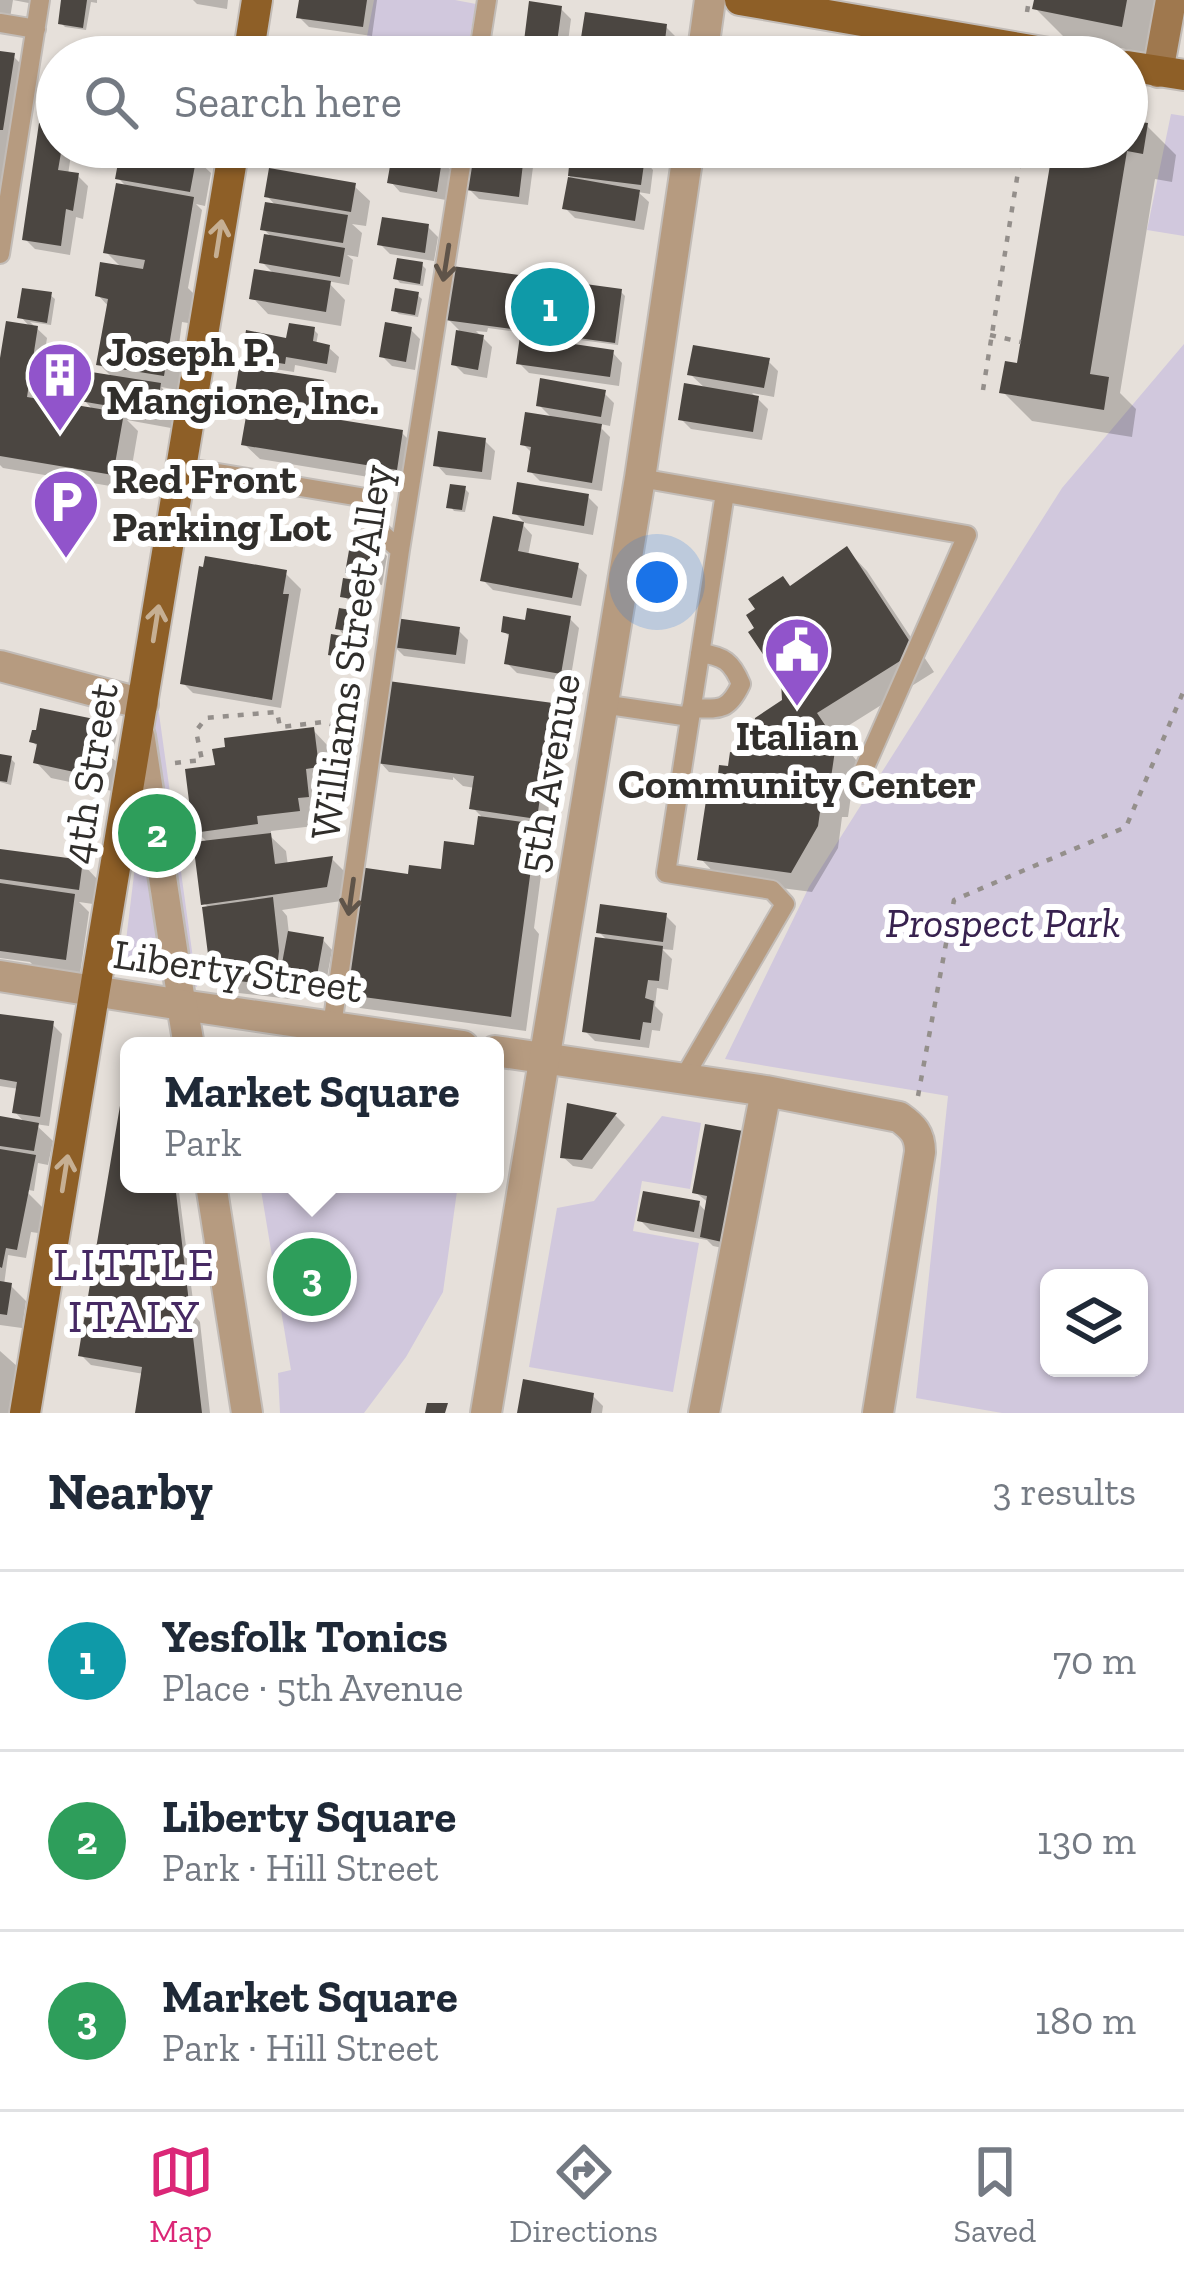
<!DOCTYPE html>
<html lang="en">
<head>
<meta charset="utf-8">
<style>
	body { margin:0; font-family:"Zilla Slab",serif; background:#f2f2f3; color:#1f2937 }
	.controls { position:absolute; right:36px; bottom:36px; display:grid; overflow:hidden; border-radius:18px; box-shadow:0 3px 9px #0004 }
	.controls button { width:108px; height:108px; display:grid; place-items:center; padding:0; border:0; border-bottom:3px solid #e0e1e3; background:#fff; color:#1f2937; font:60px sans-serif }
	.you { position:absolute; left:657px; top:582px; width:42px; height:42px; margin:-30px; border:9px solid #fff; border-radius:50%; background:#1a73e8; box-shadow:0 0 0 18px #1a73e833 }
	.badge { display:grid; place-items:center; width:78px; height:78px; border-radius:50%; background:#db2777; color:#fff; font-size:39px; font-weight:700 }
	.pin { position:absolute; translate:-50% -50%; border:6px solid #fff; box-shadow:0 3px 12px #0006 }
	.popup { position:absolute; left:120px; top:1037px; width:384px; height:156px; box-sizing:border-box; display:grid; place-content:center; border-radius:18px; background:#fff; filter:drop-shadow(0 3px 9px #0005); font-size:39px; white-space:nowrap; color:#747a83 }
	.popup b { font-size:45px; color:#1f2937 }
	.popup::after { content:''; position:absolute; left:50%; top:100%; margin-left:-24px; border:24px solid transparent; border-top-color:#fff }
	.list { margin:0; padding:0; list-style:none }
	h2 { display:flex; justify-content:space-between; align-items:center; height:156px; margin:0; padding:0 48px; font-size:51px }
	h2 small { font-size:39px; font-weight:400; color:#747a83 }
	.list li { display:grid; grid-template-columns:78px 1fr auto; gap:36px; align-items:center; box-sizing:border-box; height:180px; padding:0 48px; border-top:3px solid #e0e1e3 }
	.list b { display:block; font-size:45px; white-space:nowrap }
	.list p { margin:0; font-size:39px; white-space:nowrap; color:#747a83 }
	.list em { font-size:39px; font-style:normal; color:#747a83 }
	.icon { flex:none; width:66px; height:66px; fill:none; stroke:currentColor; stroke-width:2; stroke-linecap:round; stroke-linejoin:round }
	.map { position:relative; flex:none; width:1184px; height:1413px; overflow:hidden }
	.search { position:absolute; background:#fff; box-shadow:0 3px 9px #0004; left:36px; right:36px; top:36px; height:132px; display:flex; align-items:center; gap:30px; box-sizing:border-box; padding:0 42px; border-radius:66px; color:#747a83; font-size:45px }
	.sheet { height:696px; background:#fff }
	nav { display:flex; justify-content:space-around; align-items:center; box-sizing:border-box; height:168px; border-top:3px solid #e0e1e3; background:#fff; font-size:33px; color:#747a83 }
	nav a { display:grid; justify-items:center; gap:6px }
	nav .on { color:#db2777 }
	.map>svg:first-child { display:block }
</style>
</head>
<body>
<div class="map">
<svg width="1184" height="1413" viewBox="0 0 1184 1413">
	<rect width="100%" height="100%" fill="#e6e0da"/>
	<path fill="#d1c8dd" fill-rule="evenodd" d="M374 0H455L476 4 466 57H363Z
		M1171 114 1184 116V236L1147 230Z
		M1184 344V1413H1002L916 1398 948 1096 725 1059 809 887 1062 488ZM1049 1278H1139V1368H1049Z
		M156 692 197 987 122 974Z
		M662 1116 701 1123 690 1189 642 1181 633 1231 699 1243 673 1392 529 1367 557 1208 594 1201Z
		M260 1184H458L443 1292 406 1357 364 1413H280L278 1373 291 1370Z"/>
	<path fill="#0003" d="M0 0H40L39 5 13 0 10 18 0 16Z
		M64 0H97V3L91 2 86 30 65 27 61 23Z
		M193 0H228L227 9 197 4Z
		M302 0H377L372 36 309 27 299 17Z
		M1037 0H1160L1151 54 1064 37 1035 8Z
		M561 9 571 19 566 57H525Z
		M666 27 676 37 673 57H613Z
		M0 54 13 56 23 66 4 189 0 188Z
		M1127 123 1147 126 1176 155 1172 182 1155 179 1120 393 1136 409 1132 437 1032 421 1003 392 1020 366 1054 147H1127Z
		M57 129V147H72L68 175 78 176 88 186 83 219 76 217 70 255 35 249 25 239Z
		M124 147 195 158 211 173 205 206 196 204 202 210 188 288 194 294 188 323 182 322 177 360 182 365 178 390 161 387 175 401 171 428 127 420 138 431 128 489 3 468 0 465V379L31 328 21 317 50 295 55 299 51 325 30 322 47 338 37 401 94 411 84 400 114 379 99 364 109 307 98 295 123 269 106 252 129 189 118 178Z
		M420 147H448L445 165 451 170 446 200 400 192 391 182 419 157Z
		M474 147H530L535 152 528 205 479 199 469 189Z
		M590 147H658L656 162 644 160 653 170 650 194 638 192 649 202 644 230 575 218 565 208 574 151 597 154Z
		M354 186 370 201 366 226 352 224 362 233 358 257 347 255 353 260 349 285 327 281 345 300 341 326 268 314 253 298 275 275 262 262 274 239 263 229 277 207 267 196Z
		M428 227 438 237 434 261 390 254 380 244Z
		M419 262 426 269 423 286 400 283 396 278Z
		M621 292 625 296 618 345 488 328 487 332 476 331 492 347 487 378 464 374 454 364 459 330 448 319Z
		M417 295 422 299 418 317 399 314 394 310Z
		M313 329 318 334 316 345 329 348 339 357 336 373 295 365 294 372 255 366 245 356Z
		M410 329 420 339 415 370 392 366 382 356Z
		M613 353 622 363 619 386 529 373 519 363Z
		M768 361 778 371 774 397 752 393 768 409 762 440 691 429 681 419 707 390 690 374Z
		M323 383 338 398 335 422 402 433 417 448 411 484 260 459 244 444 250 410 237 398Z
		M604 393 614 403 610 426 596 423 610 437 602 491 540 481 530 471 533 454 523 444 554 420 539 405Z
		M485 441 495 451 491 480 446 475 437 465Z
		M465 489 469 493 465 512 454 511 450 506Z
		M588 497 598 507 593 535 525 523 515 513Z
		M523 525 532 535 528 556 577 566 587 575 581 606 493 590 483 580Z
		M377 546 387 556 382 585 369 583 375 590 373 605 348 600 344 596 361 584 348 572Z
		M847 550 867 571 934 672 835 734 856 760 848 817H842L838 848 812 892 721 880 701 859 752 759 785 702 791 588Z
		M285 573 301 589 281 708 193 693 183 683Z
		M367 616 371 620 369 637 342 633 338 628Z
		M569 618 579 628 570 682 517 673 507 663 512 639 504 631 527 623Z
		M458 630 468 640 465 664 404 656 394 646Z
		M362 642 366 647 364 663 336 659 331 654Z
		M552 706 567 722 556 799H550L546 827 534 825 546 837 534 928 539 934 526 1031 360 1008 345 993 443 872 477 848 481 816 473 808 475 788 463 786 453 777V780L389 772 380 762Z
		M107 724 117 734 112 758 118 763 112 791 51 778 36 762 39 748 32 741Z
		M313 730 328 746 333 781 320 783 323 811 312 813 314 826 271 831V837L286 851 288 866 332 859 347 874 341 901 282 910 287 916 289 934 323 940 332 950 323 1000 291 994 290 999 230 992 214 977 210 909 204 903 208 843 196 831 218 767Z
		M0 757 11 759 15 763 11 785 0 782Z
		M0 852 82 863 97 879 93 904 79 902 89 912 80 974 36 968 30 962 0 958Z
		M666 916 676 926 673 950 662 949 672 959 668 990 657 988 655 1006 663 1014 660 1031 652 1030 649 1048 595 1041 585 1031 609 942 599 932Z
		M0 1016 52 1024 62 1034 49 1126 35 1124 53 1141 48 1165 38 1163 34 1191 24 1189 43 1208 38 1233 31 1232 26 1258 8 1255 4 1285 11 1286 26 1301 22 1328 0 1325V1119L26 1124 15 1112 19 1089 0 1086Z
		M129 1067V1184H178L195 1316 200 1322 210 1413H138L144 1374 91 1365 81 1355Z
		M569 1107 615 1115 625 1125 592 1169 573 1166 563 1157Z
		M742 1134 752 1143 732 1250 713 1246 707 1240 650 1230 640 1220 699 1204 712 1218 709 1203 695 1192Z
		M0 1351 18 1367 11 1413H0Z
		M593 1396 603 1406 602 1413H520Z"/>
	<path fill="#4b4641" d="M61 0H87L83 28 58 24Z
		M299 0H367L363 27 296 18Z
		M1034 0H1127L1122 27 1032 9Z
		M529 1 562 6 555 57H522Z
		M585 12 667 24 663 57H578Z
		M753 37 797 45 794 57H743L746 42Z
		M293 38 348 48 346 57H289Z
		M136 39 213 52 212 57H133Z
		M0 51 15 53 3 130H0Z
		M1127 120 1148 123 1143 154 1127 151 1090 374 1109 377 1104 410 999 393 1005 361 1017 363 1053 147H1127Z
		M39 123 57 126V147H62L58 170 79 173 73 211 66 209 61 246 22 240Z
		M121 147H150L197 155 190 192 115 179Z
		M417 147H444L437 192 387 183 393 149 416 153Z
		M471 147H525L519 197 466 190Z
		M571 147 645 157 641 185 568 176Z
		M619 147H648L646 154 619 149Z
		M269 168 356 183 351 212 264 197Z
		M568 177 640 190 635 221 562 209Z
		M116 183 194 197 164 376 96 365 108 299 95 296 100 262 143 269 145 260 103 253Z
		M265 202 348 215 343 243 260 230Z
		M382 217 429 224 425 253 377 245Z
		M264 234 345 248 340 277 259 263Z
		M397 258 423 262 420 284 393 279Z
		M452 266 622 289 615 343 445 320Z
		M254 269 331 281 326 312 249 299Z
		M22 288 52 292 47 323 17 318Z
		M395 288 419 292 415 315 391 311Z
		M6 321 38 326 27 397 124 413 113 475 0 456V358Z
		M385 322 412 327 406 362 379 357Z
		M289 323 315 327 313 341 330 345 327 364 286 357 285 364 242 357 246 330 286 338Z
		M456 330 484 335 478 370 451 365Z
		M520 336 614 350 610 377 516 364Z
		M693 345 770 358 764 388 687 375Z
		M239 367 324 380 319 412 234 399Z
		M85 371 161 383 156 414 80 401Z
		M540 378 606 390 601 417 536 406Z
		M684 383 759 396 753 432 678 420Z
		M248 405 403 430 397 470 241 445Z
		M525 412 602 424 592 483 527 472 531 447 520 445Z
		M438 431 486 438 482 472 433 466Z
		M517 482 589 494 584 526 512 514Z
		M450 484 466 486 462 510 446 508Z
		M493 516 524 522 518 551 579 563 572 598 480 581Z
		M351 539 379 544 373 577 345 573Z
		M847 546 916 651 817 713 831 734 837 737 828 798H822L818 826 791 873 697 860 710 774H718L719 765 728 766 730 752 750 755 755 718 782 700 781 681 748 632 754 628 746 615 755 609 748 599 783 576 790 586Z
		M205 556 287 570 283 594H289L272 700 180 684 199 566 203 567Z
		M343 578 372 583 369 602 340 597Z
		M339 608 369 613 365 634 335 629Z
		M527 608 571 616 561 674 504 664 509 634 501 632 503 616 525 620Z
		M395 618 460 627 456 655 391 647Z
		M331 634 364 640 360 661 328 655Z
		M388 681 553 703 537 819 469 809 474 776 376 763Z
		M40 708 109 722 97 777 33 763 37 744 29 742 32 730H36Z
		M314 727 319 767 306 769 309 797 298 798 300 811 257 816 258 824 193 833 185 769 215 765 212 749 225 747 224 738Z
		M0 754 12 756 7 782 0 781Z
		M478 816 537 824 511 1017 341 994 359 867 408 874 409 865 441 869 444 841 474 845Z
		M271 833 275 864 333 856 327 887 201 905 193 842Z
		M0 849 83 860 79 890 0 879Z
		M0 883 75 894 66 960 0 951Z
		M273 897 279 951 275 985 211 978 202 907Z
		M600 904 667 913 663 942 596 933Z
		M288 931 324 937 314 992 278 985Z
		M595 937 663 946 659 981 648 980 645 998 654 1001 651 1023 643 1022 640 1040 582 1032Z
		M0 1014 54 1021 40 1117 12 1113 17 1082 0 1079Z
		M127 1064H129V1184H175L202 1413H135L142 1367 78 1356Z
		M567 1103 617 1113 582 1160 560 1158Z
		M0 1116 39 1123 34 1151 0 1146Z
		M705 1124 743 1131 722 1242 700 1237 707 1196 692 1193Z
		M0 1149 36 1155 17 1250 6 1248 2 1268 0 1267Z
		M643 1191 700 1201 694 1232 637 1221Z
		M0 1281 12 1283 7 1315 0 1314Z
		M523 1379 594 1393 591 1413H517Z
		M427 1403H448L445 1413H425Z"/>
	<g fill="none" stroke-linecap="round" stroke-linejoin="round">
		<g stroke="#c2bcb7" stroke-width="22">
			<path id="service" d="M0 23 36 29
				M478 57 487 0
				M0 254 40 0
				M182 467 366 498 369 522 400 550
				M640 478 967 535 862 774
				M602 704 690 717
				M691 708C719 709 728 712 741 684 732 662 724 656 700 653
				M332 1026 400 550 464 147
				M683 1079 785 904 772 890 666 873 725 493"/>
		</g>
		<g stroke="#c2bcb7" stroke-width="32">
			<path id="pedestrian" d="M141 736 182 1005"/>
		</g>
		<g stroke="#c2bcb7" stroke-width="34">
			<path id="minor" d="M182 1005 463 1046
				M495 1051 766 1091 899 1117C913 1127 920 1134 920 1152L878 1413
				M704 1413 766 1091"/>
		</g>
		<g stroke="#c2bcb7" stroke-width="34">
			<path id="tertiary" d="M702 57 710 0
				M0 666 143 704
				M0 976 182 1005 189 1046
				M211 1184 247 1413
				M486 1413 640 478 689 147"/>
		</g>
		<g stroke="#c2bcb7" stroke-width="34">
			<path id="secondary" d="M1158 72 1171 0"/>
		</g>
		<g stroke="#c2bcb7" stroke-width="34">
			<path id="primary" d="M740 0 1072 57
				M248 57 257 0
				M1127 66 1184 75
				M25 1413 234 147"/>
		</g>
		<path stroke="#948f8b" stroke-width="4.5" stroke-dasharray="6 9" stroke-linecap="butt" d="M1027 12 1029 0
			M990 335 1021 342
			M983 390 1022 147
			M175 763 202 760 196 731 206 718 277 712 280 727 323 722 353 730
			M918 1096 954 900 1126 827 1184 690"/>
		<use href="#service" stroke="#b69b80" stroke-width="18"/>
		<use href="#pedestrian" stroke="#b69b80" stroke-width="27"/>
		<use href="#minor" stroke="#b69b80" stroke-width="30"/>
		<use href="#tertiary" stroke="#b69b80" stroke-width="30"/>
		<use href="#secondary" stroke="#9f784e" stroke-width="30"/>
		<use href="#primary" stroke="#8e5f27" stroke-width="30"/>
	</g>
	<defs><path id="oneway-shaft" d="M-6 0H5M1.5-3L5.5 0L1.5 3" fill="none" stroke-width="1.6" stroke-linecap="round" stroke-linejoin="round" transform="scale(3)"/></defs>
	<g stroke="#c6af93">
		<use href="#oneway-shaft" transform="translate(219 238) rotate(-81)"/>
		<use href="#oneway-shaft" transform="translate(156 623) rotate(-81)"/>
		<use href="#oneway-shaft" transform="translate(65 1173) rotate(-81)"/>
	</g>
	<g stroke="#5f5449">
		<use href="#oneway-shaft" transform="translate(446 263) rotate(99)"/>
		<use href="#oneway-shaft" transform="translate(351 897) rotate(98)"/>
	</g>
	<defs>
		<g id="building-pin" transform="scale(3.45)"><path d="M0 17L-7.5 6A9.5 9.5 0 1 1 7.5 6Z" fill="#9154cb" stroke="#fff"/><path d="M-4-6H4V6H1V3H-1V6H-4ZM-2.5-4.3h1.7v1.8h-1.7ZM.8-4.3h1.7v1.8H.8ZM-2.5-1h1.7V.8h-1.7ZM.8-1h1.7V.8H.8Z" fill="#fff"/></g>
		<g id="parking-pin" transform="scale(3.45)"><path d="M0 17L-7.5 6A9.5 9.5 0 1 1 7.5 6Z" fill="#9154cb" stroke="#fff"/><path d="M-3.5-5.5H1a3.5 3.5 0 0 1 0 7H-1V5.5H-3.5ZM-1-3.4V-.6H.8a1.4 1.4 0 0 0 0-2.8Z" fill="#fff"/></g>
		<g id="civic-pin" transform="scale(3.45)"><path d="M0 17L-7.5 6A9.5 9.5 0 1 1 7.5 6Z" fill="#9154cb" stroke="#fff"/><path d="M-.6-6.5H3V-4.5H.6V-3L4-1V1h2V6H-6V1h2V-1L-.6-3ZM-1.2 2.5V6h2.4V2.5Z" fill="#fff"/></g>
	</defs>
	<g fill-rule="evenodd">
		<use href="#building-pin" x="60" y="375"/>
		<use href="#parking-pin" x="66" y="502"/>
		<use href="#civic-pin" x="797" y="650"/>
	</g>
	<g text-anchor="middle" stroke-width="12" stroke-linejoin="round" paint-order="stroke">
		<g font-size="42" font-weight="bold" fill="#302e2b" stroke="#fff" text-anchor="start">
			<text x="106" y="366">Joseph P.<tspan x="106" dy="48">Mangione, Inc.</tspan></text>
			<text x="112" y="493">Red Front<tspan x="112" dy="48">Parking Lot</tspan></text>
			<text x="797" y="750" text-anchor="middle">Italian<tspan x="797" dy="48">Community Center</tspan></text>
		</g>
		<g font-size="42" fill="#302e2b" stroke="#fff">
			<text transform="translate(350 652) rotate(-82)" y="15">Williams Street Alley</text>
			<text transform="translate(89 773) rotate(-81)" y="15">4th Street</text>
			<text transform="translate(548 773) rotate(-80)" y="15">5th Avenue</text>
			<text transform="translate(238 970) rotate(8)" y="15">Liberty Street</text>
		</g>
		<g font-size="42" font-style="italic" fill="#38224f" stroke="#fff">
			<text x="1003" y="937">Prospect Park</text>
		</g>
		<g font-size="45" letter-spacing="3" fill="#462963" stroke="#fff">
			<text x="135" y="1280">LITTLE<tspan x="135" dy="52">ITALY</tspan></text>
		</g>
	</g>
</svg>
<div class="controls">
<button><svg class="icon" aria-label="layers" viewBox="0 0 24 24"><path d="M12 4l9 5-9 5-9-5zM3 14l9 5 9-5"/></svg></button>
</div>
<div class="you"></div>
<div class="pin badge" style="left:550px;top:307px;background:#0f9aa8">1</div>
<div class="pin badge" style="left:157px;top:833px;background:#2e9e5b">2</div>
<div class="pin badge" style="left:312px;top:1277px;background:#2e9e5b">3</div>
<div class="popup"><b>Market Square</b>Park</div>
<div class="search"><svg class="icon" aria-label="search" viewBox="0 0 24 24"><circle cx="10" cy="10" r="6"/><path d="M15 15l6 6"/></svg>Search here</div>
</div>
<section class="sheet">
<h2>Nearby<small>3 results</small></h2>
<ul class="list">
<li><span class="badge" style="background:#0f9aa8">1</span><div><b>Yesfolk Tonics</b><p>Place · 5th Avenue</p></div><em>70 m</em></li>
<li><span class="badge" style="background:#2e9e5b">2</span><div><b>Liberty Square</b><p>Park · Hill Street</p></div><em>130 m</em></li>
<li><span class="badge" style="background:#2e9e5b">3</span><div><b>Market Square</b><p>Park · Hill Street</p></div><em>180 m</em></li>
</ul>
</section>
<nav>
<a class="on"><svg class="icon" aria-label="map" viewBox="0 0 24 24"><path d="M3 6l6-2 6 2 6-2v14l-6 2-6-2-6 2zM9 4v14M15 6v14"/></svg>Map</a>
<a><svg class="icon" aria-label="directions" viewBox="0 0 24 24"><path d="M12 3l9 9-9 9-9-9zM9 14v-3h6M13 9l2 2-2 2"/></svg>Directions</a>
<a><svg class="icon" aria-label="saved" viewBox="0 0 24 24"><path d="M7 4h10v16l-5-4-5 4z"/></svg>Saved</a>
</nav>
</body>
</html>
